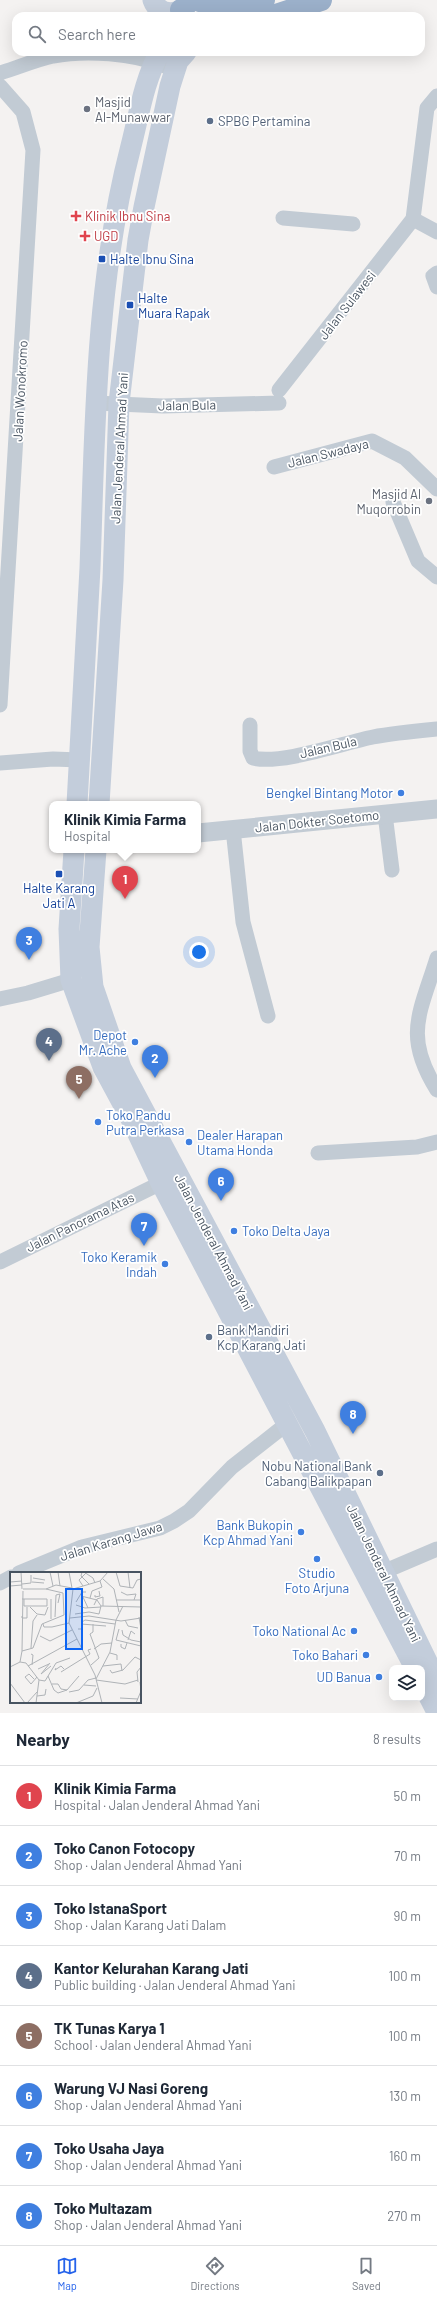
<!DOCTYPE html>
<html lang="en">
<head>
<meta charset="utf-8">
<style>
	body { margin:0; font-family:Barlow,sans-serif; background:#f6f6f7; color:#1f2937 }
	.controls { position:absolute; right:12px; bottom:12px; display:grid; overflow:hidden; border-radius:8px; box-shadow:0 4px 16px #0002 }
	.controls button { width:36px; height:36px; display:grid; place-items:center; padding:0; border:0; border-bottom:1px solid #e0e1e3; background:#fff; color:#1f2937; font:20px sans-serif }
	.you { position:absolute; left:199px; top:952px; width:14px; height:14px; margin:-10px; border:3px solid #fff; border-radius:50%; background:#1a73e8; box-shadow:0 0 0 6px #1a73e833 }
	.badge { display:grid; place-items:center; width:26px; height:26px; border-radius:50%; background:#2563eb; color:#fff; font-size:13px; font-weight:700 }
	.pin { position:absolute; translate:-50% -33px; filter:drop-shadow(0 1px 2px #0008) }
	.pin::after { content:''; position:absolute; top:21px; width:14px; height:12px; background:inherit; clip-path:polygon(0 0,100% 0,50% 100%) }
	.popup { position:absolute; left:49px; top:801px; width:152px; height:52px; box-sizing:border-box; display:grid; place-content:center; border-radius:8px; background:#fff; filter:drop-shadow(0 1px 3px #0005); font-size:13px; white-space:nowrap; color:#747a83 }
	.popup b { font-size:15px; color:#1f2937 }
	.popup::after { content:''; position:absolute; left:50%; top:100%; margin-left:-8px; border:8px solid transparent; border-top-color:#fff }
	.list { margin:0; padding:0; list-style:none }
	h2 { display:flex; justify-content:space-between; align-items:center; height:52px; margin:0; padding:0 16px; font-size:17px }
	h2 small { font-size:13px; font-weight:400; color:#747a83 }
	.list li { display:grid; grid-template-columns:26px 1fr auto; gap:12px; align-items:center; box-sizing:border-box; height:60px; padding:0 16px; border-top:1px solid #e0e1e3 }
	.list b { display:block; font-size:15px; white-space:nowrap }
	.list p { margin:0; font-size:13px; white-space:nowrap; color:#747a83 }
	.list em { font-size:13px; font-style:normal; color:#747a83 }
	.icon { flex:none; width:22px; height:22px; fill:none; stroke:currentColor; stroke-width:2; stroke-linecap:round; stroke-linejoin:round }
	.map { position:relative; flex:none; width:437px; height:1713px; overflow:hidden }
	.search { position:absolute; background:#fff; box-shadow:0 4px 16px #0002; left:12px; right:12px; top:12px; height:44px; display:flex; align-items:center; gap:10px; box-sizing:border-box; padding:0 14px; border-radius:12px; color:#747a83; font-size:15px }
	.sheet { height:532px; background:#fff }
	nav { display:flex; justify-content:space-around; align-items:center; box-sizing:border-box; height:56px; border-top:1px solid #e0e1e3; background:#fff; font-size:11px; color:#747a83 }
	nav a { display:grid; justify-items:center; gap:2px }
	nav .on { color:#2563eb }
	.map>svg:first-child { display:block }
</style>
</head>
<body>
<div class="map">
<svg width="437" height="1713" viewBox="0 0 437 1713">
	<rect width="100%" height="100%" fill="#f4f2f1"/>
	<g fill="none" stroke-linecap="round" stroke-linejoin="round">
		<path stroke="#c2cbd4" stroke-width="15" d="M0 73C17 68 35 60 53 56 86 50 133 53 165 66
			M0 86 23 112 33 150 0 705
			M283 218 353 224
			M413 219 437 232
			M437 273 433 276 437 287
			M279 390 413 219 427 108 437 96
			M95 403 163 406 279 403
			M274 467 372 441 405 458 437 489
			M393 502 418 561 437 577
			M250 725V751L253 758C281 765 343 743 373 737 394 733 416 731 437 729
			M0 763 53 759 80 760
			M385 814 392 870
			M233 829 243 922 268 1016
			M437 958C420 1013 403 1036 437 1090
			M0 999 28 993 71 980
			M318 1153 417 1147 437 1142
			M0 1262 161 1183
			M383 1572 437 1549
			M19 1573 82 1547 160 1528 174 1521 189 1511 232 1467 288 1423
			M0 1583 11 1577"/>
		<path stroke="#c2cbd4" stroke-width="19" d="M198 833 437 809"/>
		<path stroke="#c3cddb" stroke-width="21" d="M153 0C159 17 182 17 188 0
			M77 804C82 725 86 646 90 568 95 427 95 284 131 146 139 115 144 80 160 52
			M99 804 113 580 119 403 138 240 144 207 170 86 178 61 186 52
			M74 850 69 929 71 980 103 1067 131 1119 161 1183 415 1668
			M96 850 89 947 93 987 121 1068 315 1431 437 1682
			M422 1683 437 1712"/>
		<path stroke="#9bb0ca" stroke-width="22" d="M197 0 230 11
			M181 10 185 16
			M217 16 264 0
			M273 16 321 0"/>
	</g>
	<g fill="#6b7280" stroke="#fff" stroke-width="1.5">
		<circle cx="87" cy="109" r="4"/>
		<circle cx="429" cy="501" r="4"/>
	</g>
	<g fill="#5c6f8a" stroke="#fff" stroke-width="1.5">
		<circle cx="210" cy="121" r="4"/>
		<circle cx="209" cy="1337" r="4"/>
		<circle cx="380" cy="1473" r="4"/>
	</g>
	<g fill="#e0444e" stroke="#fff" stroke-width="1.5">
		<path d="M74 210h4v4h4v4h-4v4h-4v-4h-4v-4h4z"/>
		<path d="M83 230h4v4h4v4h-4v4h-4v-4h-4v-4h4z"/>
	</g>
	<g fill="#1a4fb4" stroke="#fff" stroke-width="1.5">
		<rect x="98" y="255" width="8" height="8" rx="2"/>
		<rect x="126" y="301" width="8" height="8" rx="2"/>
		<rect x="55" y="870" width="8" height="8" rx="2"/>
	</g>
	<g fill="#3f7fe0" stroke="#fff" stroke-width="1.5">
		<circle cx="401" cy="793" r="4"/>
		<circle cx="135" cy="1042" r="4"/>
		<circle cx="98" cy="1122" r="4"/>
		<circle cx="189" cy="1142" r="4"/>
		<circle cx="234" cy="1231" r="4"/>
		<circle cx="165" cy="1264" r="4"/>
		<circle cx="301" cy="1532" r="4"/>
		<circle cx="317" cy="1559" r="4"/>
		<circle cx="354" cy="1631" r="4"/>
		<circle cx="366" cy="1655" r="4"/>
		<circle cx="379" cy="1677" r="4"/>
	</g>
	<g text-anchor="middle" stroke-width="3.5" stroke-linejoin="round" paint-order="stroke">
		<g font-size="13" fill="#5b616d" stroke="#fff" text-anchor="start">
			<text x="95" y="107">Masjid<tspan x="95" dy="15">Al-Munawwar</tspan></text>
			<text x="421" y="499" text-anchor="end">Masjid Al<tspan x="421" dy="15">Muqorrobin</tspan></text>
		</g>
		<g font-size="13" fill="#4e5e75" stroke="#fff" text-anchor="start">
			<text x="218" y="126">SPBG Pertamina</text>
			<text x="217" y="1335">Bank Mandiri<tspan x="217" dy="15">Kcp Karang Jati</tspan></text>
			<text x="372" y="1471" text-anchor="end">Nobu National Bank<tspan x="372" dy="15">Cabang Balikpapan</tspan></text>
		</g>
		<g font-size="13" fill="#be3a42" stroke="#fff" text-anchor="start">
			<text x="85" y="221">Klinik Ibnu Sina</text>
			<text x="94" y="241">UGD</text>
		</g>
		<g font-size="13" fill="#164399" stroke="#fff" text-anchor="start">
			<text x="110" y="264">Halte Ibnu Sina</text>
			<text x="138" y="303">Halte<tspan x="138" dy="15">Muara Rapak</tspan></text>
			<text x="59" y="893" text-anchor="middle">Halte Karang<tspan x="59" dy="15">Jati A</tspan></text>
		</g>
		<g font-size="13" fill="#485461" stroke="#fff">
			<text transform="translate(347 305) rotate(-52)" y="5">Jalan Sulawesi</text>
			<text transform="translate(20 391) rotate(-87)" y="5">Jalan Wonokromo</text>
			<text transform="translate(187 405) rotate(-1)" y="5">Jalan Bula</text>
			<text transform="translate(119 448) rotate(-87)" y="5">Jalan Jenderal Ahmad Yani</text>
			<text transform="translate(328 453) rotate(-14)" y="5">Jalan Swadaya</text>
			<text transform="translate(328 747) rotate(-13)" y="5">Jalan Bula</text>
			<text transform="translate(317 821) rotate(-6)" y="5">Jalan Dokter Soetomo</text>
			<text transform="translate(80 1222) rotate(-26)" y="5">Jalan Panorama Atas</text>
			<text transform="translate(214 1242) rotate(62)" y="5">Jalan Jenderal Ahmad Yani</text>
			<text transform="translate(111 1541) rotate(-17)" y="5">Jalan Karang Jawa</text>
			<text transform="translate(384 1573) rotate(64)" y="5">Jalan Jenderal Ahmad Yani</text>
		</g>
		<g font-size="13" fill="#366cbe" stroke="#fff" text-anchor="end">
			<text x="393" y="798">Bengkel Bintang Motor</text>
			<text x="127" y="1040">Depot<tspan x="127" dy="15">Mr. Ache</tspan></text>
			<text x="106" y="1120" text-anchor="start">Toko Pandu<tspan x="106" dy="15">Putra Perkasa</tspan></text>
			<text x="197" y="1140" text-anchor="start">Dealer Harapan<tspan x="197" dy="15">Utama Honda</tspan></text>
			<text x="242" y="1236" text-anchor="start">Toko Delta Jaya</text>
			<text x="157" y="1262">Toko Keramik<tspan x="157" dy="15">Indah</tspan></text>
			<text x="293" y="1530">Bank Bukopin<tspan x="293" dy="15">Kcp Ahmad Yani</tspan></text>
			<text x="317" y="1578" text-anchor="middle">Studio<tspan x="317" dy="15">Foto Arjuna</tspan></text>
			<text x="346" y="1636">Toko National Ac</text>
			<text x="358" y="1660">Toko Bahari</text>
			<text x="371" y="1682">UD Banua</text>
		</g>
	</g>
	<g transform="translate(10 1572)">
		<rect width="131" height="131" fill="#f4f2f1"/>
		<path fill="none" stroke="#afb3b7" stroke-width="1" d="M11 0 12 17M40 0 43 14M48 0 50 14M59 0 62 16M72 0 71 4 79 12M74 0 83 6 85 11M106 0 110 14 123 16 127 8 131 7M118 0 120 16M23 6 35 8M93 7 104 17 109 40M0 10 12 9M22 10 34 11M12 12 21 11V3M0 14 12 13M73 14 69 8 76 1M13 17H36L46 13 62 16M36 17 53 21 54 43M63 17 59 51 85 103 92 131M63 17 90 9 98 0M56 19V44M111 20 117 23 126 22 124 28M85 23V25L90 24 89 19M71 24 87 28 91 34M73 25 78 36M80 26 82 19 92 15 90 9M12 27H37V34H14V27M41 27V47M106 28H131M66 30 72 20H76M66 33 75 36 91 35M84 33 87 27 93 25V34M91 34 131 35M20 35 27 42 35 43 38 35M65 42 79 40 89 42 91 34M12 44V46H17V35M45 45 46 23 50 22 48 31M129 45 131 57M60 46 79 44 111 49 131 46M115 48 118 54 128 56M33 52 34 55H42L59 51M71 52 96 54M68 57H72V50L75 48 105 52M109 57 106 68 131 74M112 58 113 63 121 68 131 70M30 64 40 69 62 58M118 68 121 59 125 62M111 72V75L115 77 117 71M21 76 23 49 27 43M84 77 91 72 102 71M12 79 13 19M100 81 107 83V88M21 82 23 83 22 93M10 90 16 91 29 108 26 131M40 91 31 102 41 94M81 93 89 86 80 62 83 60V52M18 94 67 67M93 94 111 92 112 99M0 95 10 90 12 79 23 76 32 52 54 43M46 96 45 98 51 94 54 97M28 97 39 92M100 98 102 101 113 98 125 85 131 88M51 100 80 82 78 78 81 77M38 104 44 118 48 121 57 118 69 104M24 107 19 102 15 105 21 112 27 105M86 107 100 80 106 48 113 34M29 108 35 109 46 91 60 86M86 108 115 112 128 108M128 110 127 100 131 95M0 111 15 131M42 112H48L51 117 57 118M74 113 86 114M59 120 69 118 78 108 86 106M27 124 35 123 36 117M110 126 128 127M17 131 27 120M66 131 83 124 87 116M126 131 131 119 130 110"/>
		<path fill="#0d65f3" fill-opacity="0.15" stroke="#0d65f3" stroke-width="2" d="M56 17H72V77H56Z"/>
		<rect width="131" height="131" fill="none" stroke="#485461" stroke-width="2"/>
	</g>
</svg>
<div class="controls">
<button><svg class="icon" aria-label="layers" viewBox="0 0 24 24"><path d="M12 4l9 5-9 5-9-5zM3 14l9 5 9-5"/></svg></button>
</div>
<div class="you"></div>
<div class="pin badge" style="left:125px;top:899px;background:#e0444e">1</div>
<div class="popup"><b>Klinik Kimia Farma</b>Hospital</div>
<div class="pin badge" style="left:155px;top:1078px;background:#3f7fe0">2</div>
<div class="pin badge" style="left:29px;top:960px;background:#3f7fe0">3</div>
<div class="pin badge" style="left:49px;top:1061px;background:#5c6f8a">4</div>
<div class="pin badge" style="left:79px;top:1099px;background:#8d6e63">5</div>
<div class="pin badge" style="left:221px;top:1201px;background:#3f7fe0">6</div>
<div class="pin badge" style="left:144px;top:1246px;background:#3f7fe0">7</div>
<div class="pin badge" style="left:353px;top:1434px;background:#3f7fe0">8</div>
<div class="search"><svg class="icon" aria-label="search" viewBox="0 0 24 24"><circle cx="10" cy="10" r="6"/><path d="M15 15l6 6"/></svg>Search here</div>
</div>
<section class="sheet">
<h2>Nearby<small>8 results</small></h2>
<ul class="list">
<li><span class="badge" style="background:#e0444e">1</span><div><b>Klinik Kimia Farma</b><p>Hospital · Jalan Jenderal Ahmad Yani</p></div><em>50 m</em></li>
<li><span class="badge" style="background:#3f7fe0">2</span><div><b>Toko Canon Fotocopy</b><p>Shop · Jalan Jenderal Ahmad Yani</p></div><em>70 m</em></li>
<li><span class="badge" style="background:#3f7fe0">3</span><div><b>Toko IstanaSport</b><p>Shop · Jalan Karang Jati Dalam</p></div><em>90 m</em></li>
<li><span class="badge" style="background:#5c6f8a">4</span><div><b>Kantor Kelurahan Karang Jati</b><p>Public building · Jalan Jenderal Ahmad Yani</p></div><em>100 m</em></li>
<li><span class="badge" style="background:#8d6e63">5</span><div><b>TK Tunas Karya 1</b><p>School · Jalan Jenderal Ahmad Yani</p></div><em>100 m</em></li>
<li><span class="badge" style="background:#3f7fe0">6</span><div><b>Warung VJ Nasi Goreng</b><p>Shop · Jalan Jenderal Ahmad Yani</p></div><em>130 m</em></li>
<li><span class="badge" style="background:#3f7fe0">7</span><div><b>Toko Usaha Jaya</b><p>Shop · Jalan Jenderal Ahmad Yani</p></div><em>160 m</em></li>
<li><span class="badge" style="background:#3f7fe0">8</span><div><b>Toko Multazam</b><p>Shop · Jalan Jenderal Ahmad Yani</p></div><em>270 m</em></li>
</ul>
</section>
<nav>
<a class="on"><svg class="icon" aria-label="map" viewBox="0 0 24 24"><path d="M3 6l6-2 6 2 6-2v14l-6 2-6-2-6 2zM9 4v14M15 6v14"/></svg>Map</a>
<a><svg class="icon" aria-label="directions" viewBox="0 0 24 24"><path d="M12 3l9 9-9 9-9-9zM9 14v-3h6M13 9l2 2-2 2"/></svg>Directions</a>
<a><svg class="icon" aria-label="saved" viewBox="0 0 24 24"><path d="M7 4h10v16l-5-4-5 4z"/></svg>Saved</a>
</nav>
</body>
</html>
